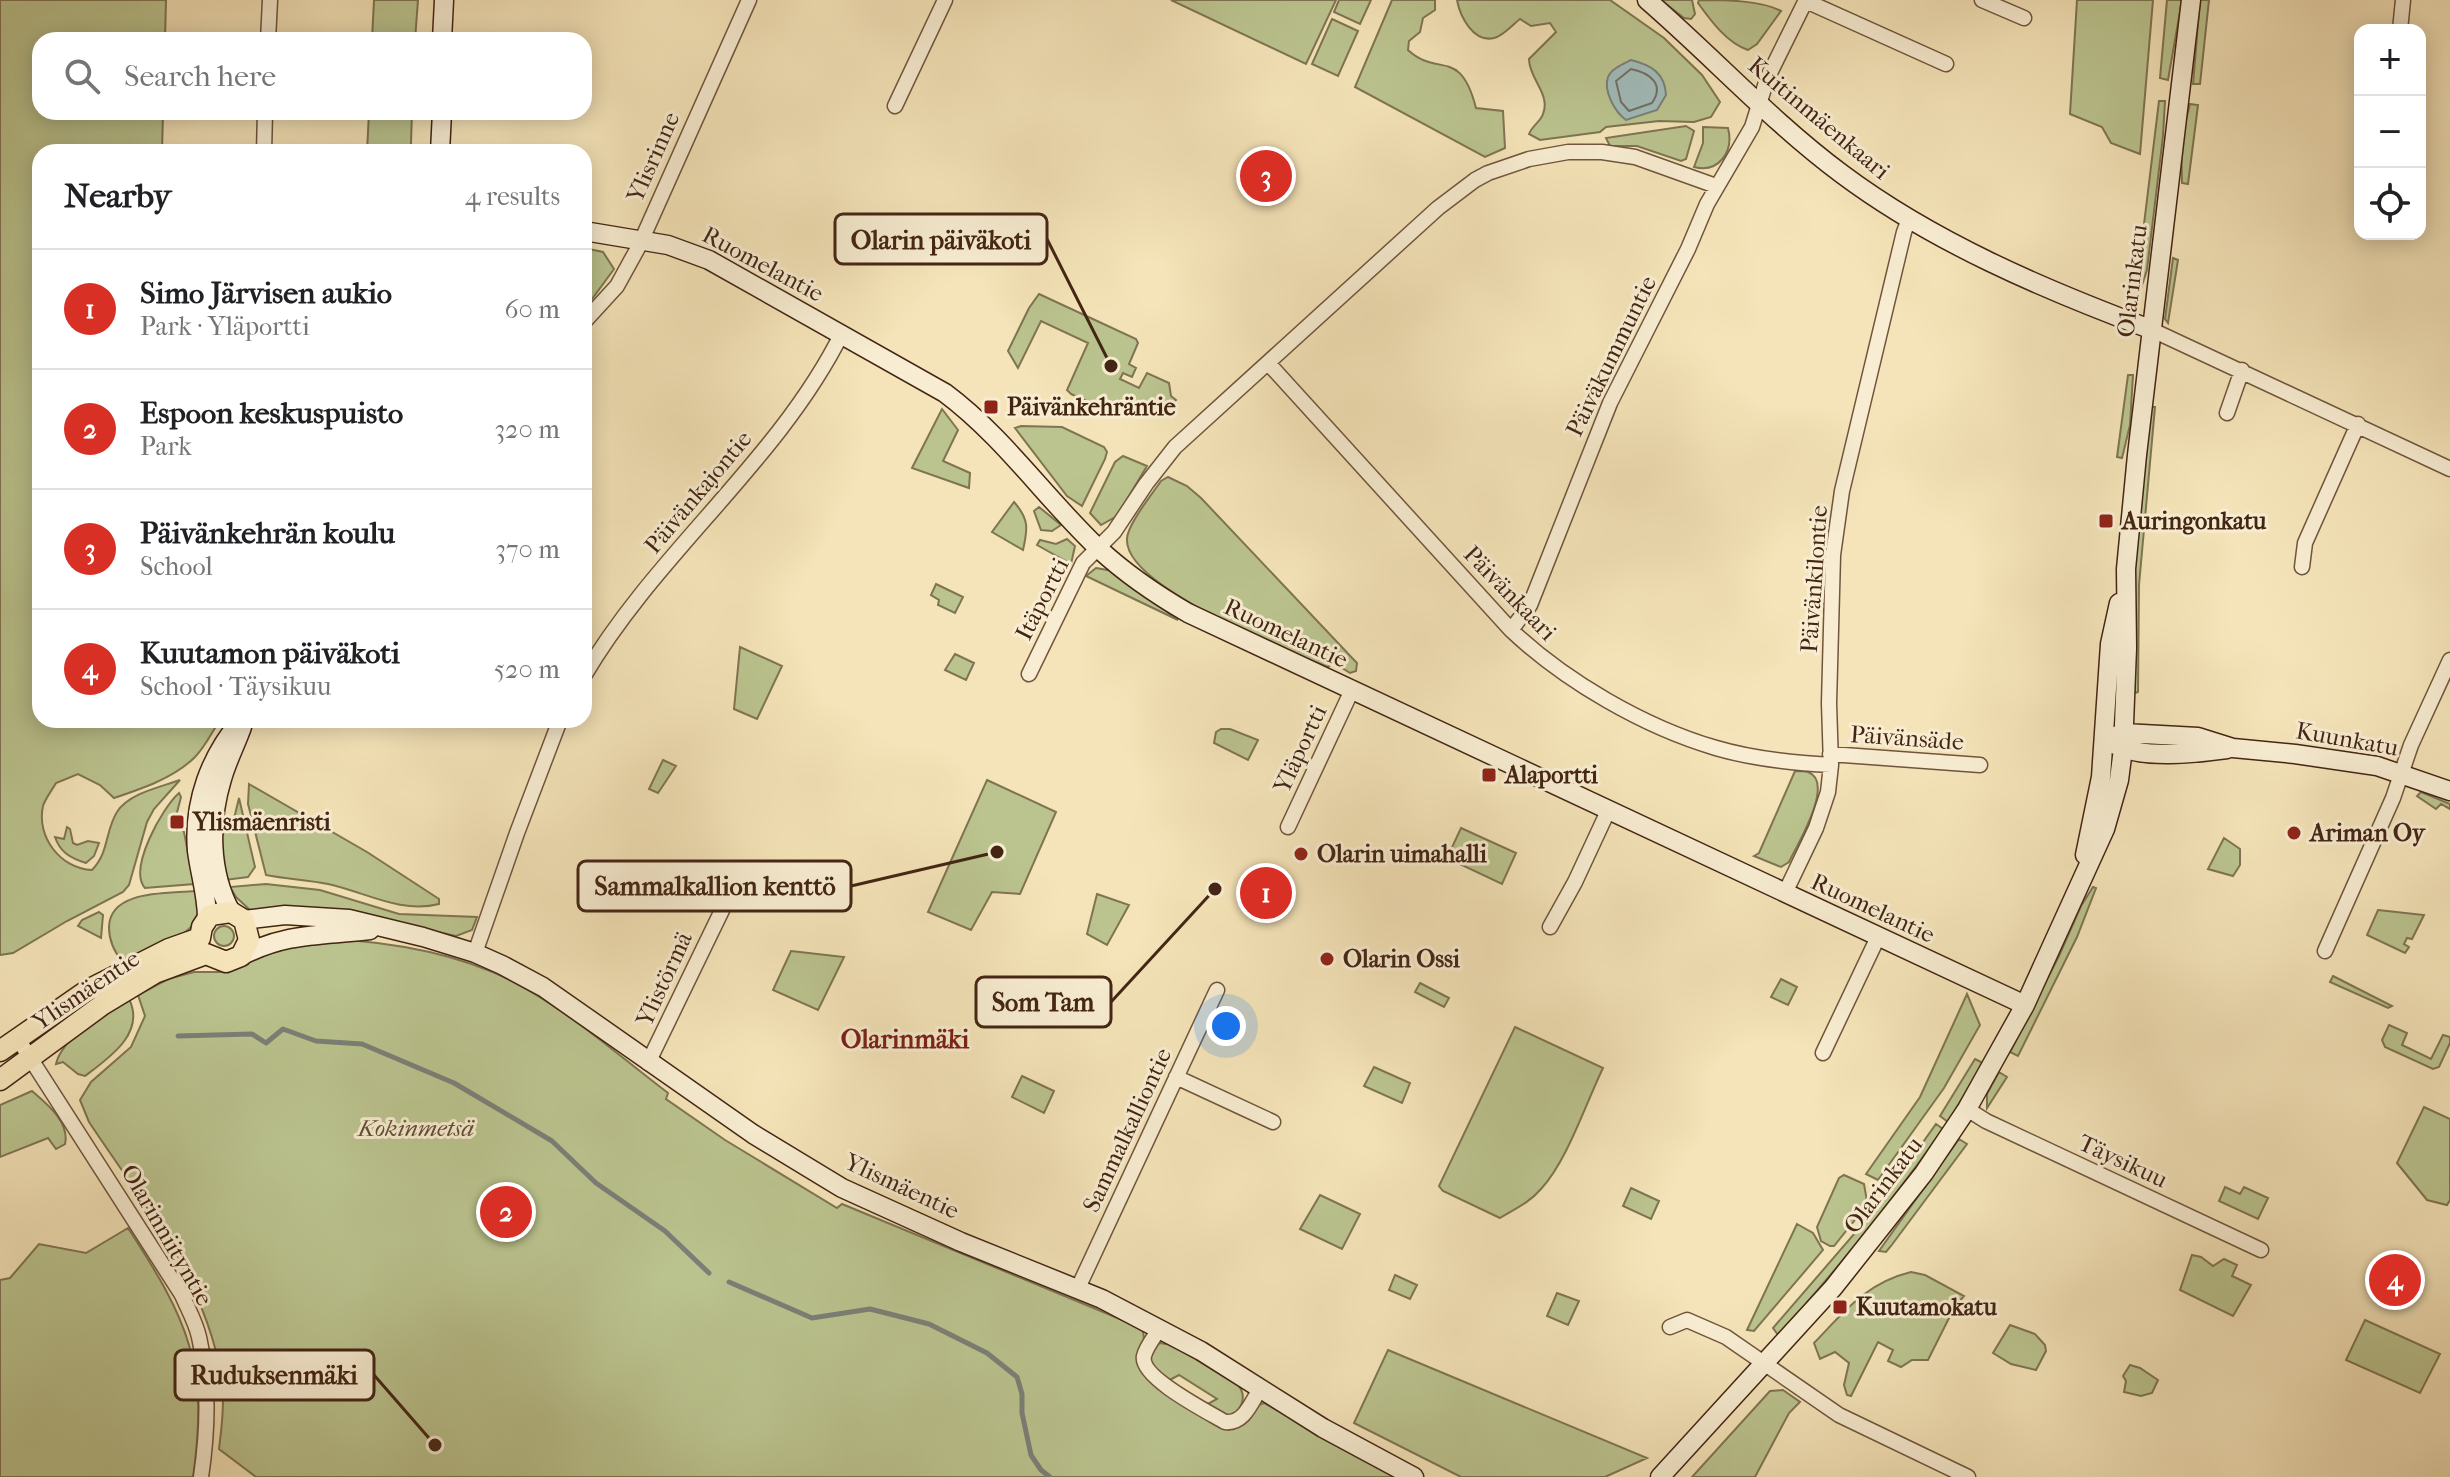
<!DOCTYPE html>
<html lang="en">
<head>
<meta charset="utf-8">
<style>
	body { margin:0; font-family:"IM FELL French Canon",serif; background:#f2f2f2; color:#202124 }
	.controls { position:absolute; right:24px; top:24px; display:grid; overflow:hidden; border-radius:16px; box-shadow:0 4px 20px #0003 }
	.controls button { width:72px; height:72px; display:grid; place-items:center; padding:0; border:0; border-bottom:2px solid #e0e0e0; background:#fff; color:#202124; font:40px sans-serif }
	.you { position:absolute; left:1226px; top:1026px; width:28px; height:28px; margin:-20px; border:6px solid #fff; border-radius:50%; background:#1a73e8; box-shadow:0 0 0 12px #1a73e833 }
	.badge { display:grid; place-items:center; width:52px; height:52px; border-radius:50%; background:#d93025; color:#fff; font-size:26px; font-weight:700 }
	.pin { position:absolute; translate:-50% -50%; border:4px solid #fff; box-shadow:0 2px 8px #0006 }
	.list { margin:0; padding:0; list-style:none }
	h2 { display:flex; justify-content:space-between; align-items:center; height:104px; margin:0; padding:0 32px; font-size:34px }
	h2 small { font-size:26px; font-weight:400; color:#757577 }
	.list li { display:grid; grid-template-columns:52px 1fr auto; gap:24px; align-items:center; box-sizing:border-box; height:120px; padding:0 32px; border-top:2px solid #e0e0e0 }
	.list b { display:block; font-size:30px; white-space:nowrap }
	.list p { margin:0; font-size:26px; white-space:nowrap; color:#757577 }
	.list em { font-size:26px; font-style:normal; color:#757577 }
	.icon { flex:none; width:44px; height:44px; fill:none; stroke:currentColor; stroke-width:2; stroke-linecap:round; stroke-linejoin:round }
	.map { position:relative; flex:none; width:2450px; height:1477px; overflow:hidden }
	.search { position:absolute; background:#fff; box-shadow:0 4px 20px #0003; left:32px; top:32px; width:560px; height:88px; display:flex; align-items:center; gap:20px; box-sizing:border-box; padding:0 28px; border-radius:24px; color:#757577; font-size:30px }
	.panel { position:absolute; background:#fff; box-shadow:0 4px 20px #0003; left:32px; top:144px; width:560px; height:584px; border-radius:24px }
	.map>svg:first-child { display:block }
</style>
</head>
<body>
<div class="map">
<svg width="2450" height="1477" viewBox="0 0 2450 1477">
	<rect width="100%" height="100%" fill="#f5e4b9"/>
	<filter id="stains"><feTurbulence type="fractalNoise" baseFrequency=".0025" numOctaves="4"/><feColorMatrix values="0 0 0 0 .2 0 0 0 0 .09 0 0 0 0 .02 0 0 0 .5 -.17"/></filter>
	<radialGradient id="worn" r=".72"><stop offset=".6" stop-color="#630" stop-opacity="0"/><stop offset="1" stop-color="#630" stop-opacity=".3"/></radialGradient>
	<path fill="#bbc48f" stroke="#7f7452" stroke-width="2" d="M0 0H166L165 40H40V112H163L162 152H40V720H220C212 732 205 747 195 757 174 778 141 789 114 798L100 785 78 774 56 783C52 790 45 799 43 806 36 837 61 869 92 870 109 853 105 831 117 812 129 793 161 787 180 780L154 809 147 822 129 885 123 892 67 921 13 953 0 955Z
		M374 0H418L415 40H372Z
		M1171 0H1336L1306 64Z
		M1339 0H1371L1360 24 1334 12Z
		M1392 0H1435V10L1423 18 1420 32 1409 41 1408 50C1438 78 1460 46 1476 108L1503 111 1505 148 1485 157 1355 87Z
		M1457 0H1610L1664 38 1702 75 1720 102 1711 117 1694 122 1659 121 1606 127 1600 132 1540 140 1529 134C1532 126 1541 121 1543 114 1551 94 1529 79 1529 59L1556 32 1550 23 1531 26 1520 19C1512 25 1503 36 1494 38 1473 43 1460 16 1457 0Z
		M1661 0H1692L1695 14 1691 19 1684 18Z
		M1699 0C1723 0 1761 0 1781 11L1757 44 1748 50C1727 43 1711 21 1698 3Z
		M2077 0H2153L2140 154 2111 143 2102 127 2070 114Z
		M2167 0H2182L2168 80 2160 78Z
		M2200 0H2209L2200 84H2193Z
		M1332 19 1358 31 1338 76 1312 64Z
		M2159 101H2165L2163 136 2147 270 2140 291 2136 290Z
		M2190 104 2198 105 2188 184 2182 183 2181 140Z
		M369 112H412L411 143 408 152H367Z
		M1686 126 1694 131 1686 159 1681 161 1637 146H1610L1606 138Z
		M1703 127 1728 128C1734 152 1719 173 1694 167L1703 143Z
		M584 248 603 252 614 269 584 310Z
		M2173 258 2178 260 2168 323 2165 319Z
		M1039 294 1136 339 1138 343 1129 364 1136 368 1132 377 1123 373 1120 379 1139 388 1147 373 1169 383 1171 396 1176 400C1144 428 1103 409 1071 394L1067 390 1088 343 1041 321 1018 368 1008 351 1029 308Z
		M2128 375H2133L2130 425 2122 458 2117 457Z
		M2150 407H2155L2139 585 2138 692 2135 693 2133 586Z
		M942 409 958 430 943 461 970 473 969 488 912 468Z
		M1021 426 1062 427 1104 447 1107 452 1105 459 1082 506 1067 496 1015 428Z
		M1123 456 1147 466 1117 516 1101 525 1090 513 1115 462Z
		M1168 477 1187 486 1201 498 1357 663 1356 671 1350 673 1334 663 1328 667C1288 651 1124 586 1127 539 1127 525 1153 493 1161 481Z
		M1014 502C1029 519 1028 528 1023 550L992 532Z
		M1039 507 1061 525 1052 531 1041 530 1034 511Z
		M1067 539 1075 546 1071 564 1037 545 1040 540 1056 544Z
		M1096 568 1113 571 1178 620 1086 576Z
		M936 584 963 597 955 613 938 605 939 600 931 595Z
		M740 647 782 666 757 719 734 709Z
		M955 654 974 663 966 680 945 670Z
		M1221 729H1230L1258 740 1248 760 1214 743 1216 732Z
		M663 760 676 766 658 793 649 789Z
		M1795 771C1799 771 1804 771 1808 772 1836 782 1796 847 1789 862L1781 867 1754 856 1759 853Z
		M987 780 1056 812 1020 894 992 892 971 930 928 912Z
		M249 784 367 852 439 899V904C401 914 365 892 328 884 308 880 286 879 266 875L248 804Z
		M2421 792 2450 804V809L2441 804 2436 809 2417 796Z
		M179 793 181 797 174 824 184 832 194 884 145 888C128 869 162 808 179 793Z
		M239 798 255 867 248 877 225 880 220 844 225 826 232 827Z
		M67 827 70 829 73 843 77 845 88 841 99 843 94 856 86 863C70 858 60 852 55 837L64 839Z
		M1461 828 1516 853 1502 884 1447 858Z
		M2224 838 2240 849V865L2233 876 2208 869Z
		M1257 876 1285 890 1277 908 1246 896Z
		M266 884 320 890 399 914 477 917 472 930 456 936 347 912 250 910 236 897 230 887Z
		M2093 887 2096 888 2077 937 2018 1056 2010 1052 2059 956 2081 906Z
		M195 891C196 897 199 904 199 910 198 937 145 952 123 962 114 952 109 941 109 927 110 889 169 894 195 891Z
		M1097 894 1129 905 1107 945 1087 934Z
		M2378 910 2424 915 2412 939 2407 938 2404 944 2409 947 2405 953 2367 935Z
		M99 912 103 915 101 938 78 926 82 920Z
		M214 936a10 10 0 1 1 20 0a10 10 0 1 1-20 0Z
		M330 939C394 942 457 953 514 982 569 1011 619 1056 668 1093L666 1099 725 1140 837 1208 842 1204 1132 1324 1143 1331 1144 1339 1139 1357 1148 1379 1228 1430C1245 1426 1247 1407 1264 1403L1397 1477H256L219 1449C222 1425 225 1399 221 1375 205 1280 141 1200 89 1122L80 1100 91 1082 131 1047 145 1016 138 995 168 979 194 972H220L234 969 258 954Z
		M791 951 844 957 818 1010 773 990Z
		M2333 976 2392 1006 2388 1008 2330 982Z
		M1781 979 1797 987 1788 1005 1771 997Z
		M1420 983 1449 998 1444 1007 1415 992Z
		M1967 994 1980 1025 1944 1088 1878 1180 1866 1174 1920 1097Z
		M129 999C146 1033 109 1058 85 1076L78 1074 63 1062 56 1064C62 1037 106 1012 129 999Z
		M2389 1025 2407 1033 2402 1045 2431 1059 2443 1035 2450 1037V1043L2439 1067 2433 1069 2385 1047 2382 1040Z
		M1515 1027 1603 1068C1586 1103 1567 1161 1541 1189 1530 1202 1515 1209 1500 1218L1443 1191 1439 1186Z
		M1975 1059 1983 1063 1948 1122 1940 1116Z
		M1374 1067 1410 1083 1402 1103 1364 1086Z
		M1999 1072 2007 1077 1987 1108V1094Z
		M1022 1076 1054 1091 1044 1113 1012 1097Z
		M32 1091C47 1104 70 1122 65 1144L56 1149 48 1138 0 1157V1105Z
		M2424 1107 2450 1119V1200L2447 1205 2427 1200 2397 1163Z
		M1936 1124 1943 1129C1892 1201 1838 1269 1778 1335L1773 1328 1874 1211Z
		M1959 1139 1967 1144 1891 1246 1886 1252 1879 1251Z
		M1844 1175 1864 1184 1867 1201 1862 1211 1834 1246H1830L1821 1241 1817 1227 1839 1178Z
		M2225 1187 2240 1194 2244 1187 2268 1198 2258 1219 2219 1201Z
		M1631 1188 1659 1201 1651 1219 1623 1206Z
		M1320 1195 1360 1214 1342 1249 1300 1229Z
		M1797 1224 1813 1233 1823 1250 1754 1331 1747 1330Z
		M128 1228C188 1320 209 1365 193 1477H0V1280L10 1278 39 1244 86 1253Z
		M2192 1255 2201 1257 2213 1266 2224 1259 2237 1265 2232 1276 2251 1285 2233 1316 2180 1290Z
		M1911 1272 1925 1275 1964 1296 1954 1308 1928 1360H1912L1901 1367 1888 1361 1893 1350 1878 1342 1851 1396 1847 1395 1844 1385 1849 1363 1835 1352 1820 1359 1814 1343C1845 1311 1866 1283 1911 1272Z
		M1395 1275 1417 1285 1410 1299 1389 1290Z
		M1557 1293 1579 1301 1568 1325 1547 1316Z
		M2365 1320 2440 1354 2420 1393 2346 1360Z
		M2010 1325 2035 1334 2045 1345 2046 1351 2036 1370 2011 1364 1993 1353Z
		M1160 1343 1172 1345 1236 1383C1248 1394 1243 1409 1230 1417L1204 1406 1217 1399 1179 1375 1166 1382 1147 1363 1154 1347Z
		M1388 1350 1647 1458 1605 1477H1461L1354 1423Z
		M2130 1365 2140 1368 2158 1380 2152 1393 2141 1396 2124 1392 2126 1381 2123 1376Z
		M1783 1390 1800 1402 1789 1413 1755 1477H1692L1770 1391Z"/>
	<path fill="#a1bcba" stroke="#7b8078" stroke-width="2" d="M1631 60C1651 65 1665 73 1666 95L1657 110 1626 120C1615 112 1603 91 1608 77 1611 69 1623 64 1631 60Z"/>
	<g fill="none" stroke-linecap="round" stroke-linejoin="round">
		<path stroke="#727067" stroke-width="2" d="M1631 69C1650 73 1665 84 1652 103L1629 111 1621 102 1616 81Z"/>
		<path stroke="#7b8078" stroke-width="5" d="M178 1036 252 1034 266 1043 283 1029 316 1041 362 1044 454 1083 552 1141 596 1183 665 1231 709 1273
			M729 1282 812 1318 870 1309 929 1324 987 1353 1017 1377 1022 1394V1413L1031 1455 1041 1470 1050 1477"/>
		<g stroke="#70553d" stroke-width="17">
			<path id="street" d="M1982 0 2024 18
				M1806 1 1946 64
				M2400 30 2403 0
				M268 40 270 0
				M895 106 945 0
				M264 152 265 112
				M584 322 617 286 639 246 749 0
				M2150 329 2450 469
				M1268 363 1511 630C1565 681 1644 727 1716 748 1753 759 1793 763 1831 765
				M2227 413 2242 370
				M2302 567 2305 543 2358 424
				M1511 630 1530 605 1610 403 1688 249 1707 204 1752 127 1767 79 1806 0
				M1029 674 1083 563 1114 532 1146 484 1175 447 1438 208 1475 180 1488 173 1529 159 1568 152H1602L1635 157 1716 186
				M584 676C656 553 779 460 842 333
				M1830 754 1980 765
				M1288 827 1352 690
				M1785 893 1816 828 1828 792 1831 765 1829 703 1833 555 1842 491 1904 232 1909 219
				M1550 927 1575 882 1608 811
				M2325 951 2393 798 2411 745 2450 660
				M475 953 517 833 560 720
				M18 1039 182 1295C188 1309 196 1323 199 1337 210 1384 208 1430 201 1477
				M1823 1053 1878 937
				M648 1063 741 871
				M1176 1077 1273 1122
				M1967 1109 1986 1121 2261 1250
				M1078 1288 1217 990
				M1670 1327 1687 1320 1726 1337 1839 1415 1968 1477
				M1160 1328C1155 1336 1146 1347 1144 1356 1139 1377 1208 1412 1225 1422 1244 1424 1251 1403 1260 1389"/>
		</g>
		<g stroke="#432514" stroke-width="21">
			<path id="secondary" d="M1647 0C1713 57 1772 122 1842 174 1933 242 2043 289 2150 329
				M442 40 444 0
				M440 152 442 112
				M584 231 668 245 709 260 945 393C1004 437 1046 499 1099 549 1126 574 1157 595 1188 613L2025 1005
				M2105 739 2124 733 2198 737 2233 748 2295 754 2377 766 2450 791
				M2114 744C2141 760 2197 753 2227 749
				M2085 855 2101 777 2110 644 2119 603
				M231 912C209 872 209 822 222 779 227 761 236 744 242 727
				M207 918C207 895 200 874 197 851 193 802 210 757 241 720
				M244 920 285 915 349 919 423 937 475 953 502 965 543 987 753 1134 842 1188 961 1242 1102 1299 1201 1351 1323 1428 1414 1477
				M241 956C288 932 321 936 370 930
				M1660 1477 1833 1288 1924 1173 1967 1109 2025 1005 2105 829 2119 780 2123 749 2127 648 2126 569 2137 455 2191 0"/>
		</g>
		<g stroke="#432514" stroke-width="23">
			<path id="primary" d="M0 1051 88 990 169 949 200 938 202 927 210 915 231 912 244 920 249 940 241 956 226 962 206 954 155 973 102 1005 0 1080"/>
		</g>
		<use href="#street" stroke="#f8edd2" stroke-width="14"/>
		<use href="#secondary" stroke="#f8edd2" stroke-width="18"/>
		<use href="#primary" stroke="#f5e4b9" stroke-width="20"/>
	</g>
	<g fill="#8f2418" stroke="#f8edd2" stroke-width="3">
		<rect x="983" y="399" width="16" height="16" rx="4"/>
		<rect x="2098" y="513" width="16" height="16" rx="4"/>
		<rect x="1481" y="767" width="16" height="16" rx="4"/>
		<rect x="169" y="814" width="16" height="16" rx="4"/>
		<circle cx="2294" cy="833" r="8"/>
		<circle cx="1301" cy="854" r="8"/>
		<circle cx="1327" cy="959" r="8"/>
		<rect x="1832" y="1299" width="16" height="16" rx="4"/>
	</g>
	<g text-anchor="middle" stroke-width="6" stroke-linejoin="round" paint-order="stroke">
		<g font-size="24" fill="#432514" stroke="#f8edd2">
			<text transform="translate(1819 118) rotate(40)" y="8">Kuitinmäenkaari</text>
			<text transform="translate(653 157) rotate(-66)" y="8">Ylisrinne</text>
			<text transform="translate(763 264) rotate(28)" y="8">Ruomelantie</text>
			<text transform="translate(2132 281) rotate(-83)" y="8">Olarinkatu</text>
			<text transform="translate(1611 356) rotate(-64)" y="8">Päiväkummuntie</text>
			<text transform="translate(698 492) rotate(-50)" y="8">Päivänkajontie</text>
			<text transform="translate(1814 579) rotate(-86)" y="8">Päivänkilontie</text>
			<text transform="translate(1510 593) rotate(46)" y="8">Päivänkaari</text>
			<text transform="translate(1042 599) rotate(-63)" y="8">Itäportti</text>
			<text transform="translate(1286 633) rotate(25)" y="8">Ruomelantie</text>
			<text transform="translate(1907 738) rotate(4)" y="8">Päivänsäde</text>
			<text transform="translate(2347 739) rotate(10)" y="8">Kuunkatu</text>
			<text transform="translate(1300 749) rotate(-65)" y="8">Yläportti</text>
			<text transform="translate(1873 908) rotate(25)" y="8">Ruomelantie</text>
			<text transform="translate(664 979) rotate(-65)" y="8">Ylistörmä</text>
			<text transform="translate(86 990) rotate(-34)" y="8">Ylismäentie</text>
			<text transform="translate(1127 1130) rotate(-65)" y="8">Sammalkalliontie</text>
			<text transform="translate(2123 1161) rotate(25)" y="8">Täysikuu</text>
			<text transform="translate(1883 1185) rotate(-53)" y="8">Olarinkatu</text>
			<text transform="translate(902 1186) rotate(25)" y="8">Ylismäentie</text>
			<text transform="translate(167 1235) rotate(60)" y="8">Olarinniityntie</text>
		</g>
		<g font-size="24" font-weight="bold" fill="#432514" stroke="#f8edd2" text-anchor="start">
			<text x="1007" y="415">Päivänkehräntie</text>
			<text x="2122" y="529">Auringonkatu</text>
			<text x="1505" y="783">Alaportti</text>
			<text x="193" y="830">Ylismäenristi</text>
			<text x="2310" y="841">Ariman Oy</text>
			<text x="1317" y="862">Olarin uimahalli</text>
			<text x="1343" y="967">Olarin Ossi</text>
			<text x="1856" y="1315">Kuutamokatu</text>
		</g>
		<g font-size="24" font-style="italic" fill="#614d33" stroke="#f8edd2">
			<text x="416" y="1136">Kokinmetsä</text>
		</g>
		<g font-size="26" font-weight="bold" fill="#7a1f14" stroke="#f8edd2">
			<text x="905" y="1048">Olarinmäki</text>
		</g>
	</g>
	<path fill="none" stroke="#432514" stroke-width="3" d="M1111 366L1047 239M997 852L851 886M1215 889L1111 1002M435 1445L374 1375"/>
	<g fill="#432514" stroke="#f8edd2" stroke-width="3">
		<circle cx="1111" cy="366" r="8"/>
		<circle cx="997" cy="852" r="8"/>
		<circle cx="1215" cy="889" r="8"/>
		<circle cx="435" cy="1445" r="8"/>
	</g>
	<g fill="#f8edd2" stroke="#432514" stroke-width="3">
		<rect x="835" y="214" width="212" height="50" rx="8"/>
		<rect x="578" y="861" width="273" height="50" rx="8"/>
		<rect x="976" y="977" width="135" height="50" rx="8"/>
		<rect x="175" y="1350" width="199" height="50" rx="8"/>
	</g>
	<g font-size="26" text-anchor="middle" font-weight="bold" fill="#432514">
		<text x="941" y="249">Olarin päiväkoti</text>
		<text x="715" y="895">Sammalkallion kenttö</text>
		<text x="1043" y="1011">Som Tam</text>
		<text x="274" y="1384">Ruduksenmäki</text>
	</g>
	<rect width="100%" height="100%" filter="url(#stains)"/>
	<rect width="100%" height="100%" fill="url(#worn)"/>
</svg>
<div class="controls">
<button>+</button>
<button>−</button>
<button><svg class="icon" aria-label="locate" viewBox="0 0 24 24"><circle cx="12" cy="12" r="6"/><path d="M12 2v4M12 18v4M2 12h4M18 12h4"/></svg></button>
</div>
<div class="you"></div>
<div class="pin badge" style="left:1266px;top:893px">1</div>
<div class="pin badge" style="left:506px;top:1212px">2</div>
<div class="pin badge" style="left:1266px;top:176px">3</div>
<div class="pin badge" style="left:2395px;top:1280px">4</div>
<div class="search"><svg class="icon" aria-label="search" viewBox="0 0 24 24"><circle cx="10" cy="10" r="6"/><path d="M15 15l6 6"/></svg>Search here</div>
<section class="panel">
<h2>Nearby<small>4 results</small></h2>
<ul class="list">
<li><span class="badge">1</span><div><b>Simo Järvisen aukio</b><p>Park · Yläportti</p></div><em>60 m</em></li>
<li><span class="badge">2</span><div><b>Espoon keskuspuisto</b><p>Park</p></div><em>320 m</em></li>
<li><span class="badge">3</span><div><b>Päivänkehrän koulu</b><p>School</p></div><em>370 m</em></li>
<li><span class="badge">4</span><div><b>Kuutamon päiväkoti</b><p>School · Täysikuu</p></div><em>520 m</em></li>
</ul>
</section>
</div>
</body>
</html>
